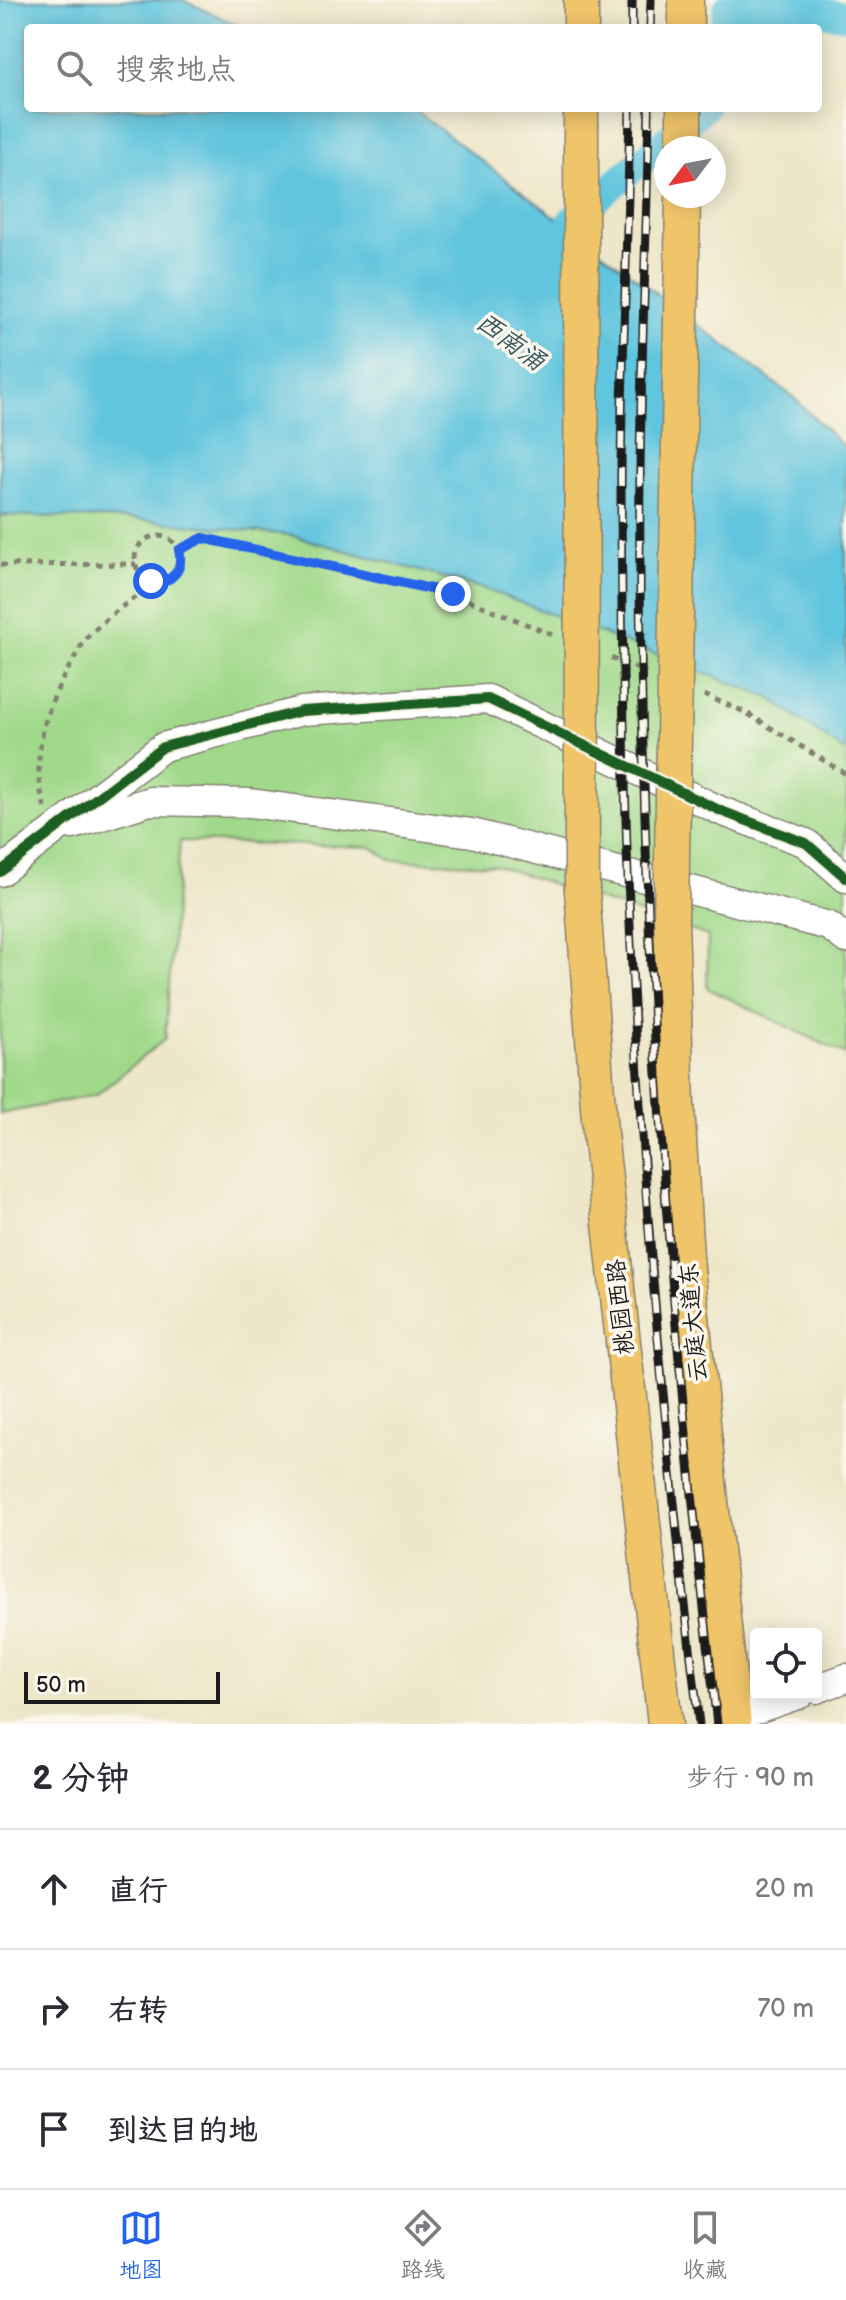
<!DOCTYPE html>
<html lang="zh">
<head>
<meta charset="utf-8">
<style>
	body { margin:0; font-family:"Balsamiq Sans","LXGW WenKai TC",sans-serif; background:#f7f7f7; color:#2b2b33 }
	.controls { position:absolute; right:24px; bottom:24px; display:grid; overflow:hidden; border-radius:8px; box-shadow:0 4px 20px #0003 }
	.controls button { width:72px; height:72px; display:grid; place-items:center; padding:0; border:0; border-bottom:2px solid #e1e1e2; background:#fff; color:#2b2b33; font:40px sans-serif }
	.compass { position:absolute; left:654px; top:136px; width:72px; height:72px; border-radius:50%; background:#fff; box-shadow:0 4px 20px #0003; rotate:238deg }
	.scale { position:absolute; left:24px; bottom:20px; width:196px; box-sizing:border-box; padding-left:8px; border:4px solid #1c1c1c; border-top:0; font-size:22px; line-height:28px; white-space:nowrap; color:#1c1c1c; -webkit-text-stroke:6px #fbf7ec; paint-order:stroke }
	.stop { position:absolute; width:24px; height:24px; margin:-18px; border:6px solid #2563eb; border-radius:50%; background:#fff }
	.stop.end { background:#2563eb; border-color:#fff; box-shadow:0 2px 8px #0008 }
	.list { margin:0; padding:0; list-style:none }
	h2 { display:flex; justify-content:space-between; align-items:center; height:104px; margin:0; padding:0 32px; font-size:34px }
	h2 small { font-size:26px; font-weight:400; color:#7c7c81 }
	.list li { display:grid; grid-template-columns:52px 1fr auto; gap:24px; align-items:center; box-sizing:border-box; height:120px; padding:0 32px; border-top:2px solid #e1e1e2 }
	.list b { display:block; font-size:30px; white-space:nowrap }
	.list em { font-size:26px; font-style:normal; color:#7c7c81 }
	.icon { flex:none; width:44px; height:44px; fill:none; stroke:currentColor; stroke-width:2; stroke-linecap:round; stroke-linejoin:round }
	.map { position:relative; flex:none; width:846px; height:1724px; overflow:hidden }
	.search { position:absolute; background:#fff; box-shadow:0 4px 20px #0003; left:24px; right:24px; top:24px; height:88px; display:flex; align-items:center; gap:20px; box-sizing:border-box; padding:0 28px; border-radius:8px; color:#7c7c81; font-size:30px }
	.sheet { height:464px; background:#fff }
	nav { display:flex; justify-content:space-around; align-items:center; box-sizing:border-box; height:112px; border-top:2px solid #e1e1e2; background:#fff; font-size:22px; color:#7c7c81 }
	nav a { display:grid; justify-items:center; gap:4px }
	nav .on { color:#2563eb }
	.map>svg:first-child { display:block }
</style>
</head>
<body>
<div class="map">
<svg width="846" height="1724" viewBox="0 0 846 1724">
	<rect width="100%" height="100%" fill="#fbf7ec"/>
	<filter id="ink" filterUnits="userSpaceOnUse"><feTurbulence type="fractalNoise" baseFrequency=".0125" numOctaves="2"/><feDisplacementMap in="SourceGraphic" scale="16" xChannelSelector="R" yChannelSelector="G"/><feConvolveMatrix kernelMatrix="1 2 1 2 8 2 1 2 1" color-interpolation-filters="sRGB"/></filter>
	<filter id="wash" filterUnits="userSpaceOnUse"><feTurbulence type="fractalNoise" baseFrequency=".006" numOctaves="4" result="noise"/><feDisplacementMap in="SourceGraphic" scale="32" xChannelSelector="R" yChannelSelector="G"/><feGaussianBlur stdDeviation="1.8" result="paint"/><feColorMatrix in="noise" values="0 0 0 0 0 0 0 0 0 0 0 0 0 0 0 0 0 1.4 0 .05"/><feComposite in="paint" operator="in"/></filter>
	<g filter="url(#wash)">
		<rect width="100%" height="100%" fill="#ede6c8"/>
		<path fill="#a1d98b" stroke="#5e7a54" stroke-width="2" d="M0 515 134 519 290 535 485 589 768 697 846 752V1055L707 988 708 936 495 865 390 860 372 847 180 841 165 1039 96 1095 0 1114Z"/>
		<path fill="#60c5de" stroke="#3e707d" stroke-width="2" d="M0 0H183L244 28H28V108H412L793 397 846 449V752L768 697 485 589 290 535 134 519 0 515Z"/>
		<g fill="none" stroke-linecap="round" stroke-linejoin="round">
			<path stroke="#60c5de" stroke-width="28" d="M724 28 727 8 771 4 846 16
				M571 221 704 108"/>
		</g>
	</g>
	<g filter="url(#ink)">
		<g fill="none" stroke-linecap="round" stroke-linejoin="round">
			<g stroke="#848172" stroke-width="31">
				<path id="minor" d="M73 825 150 801 250 803 472 833 829 926 846 939
					M0 872 163 747 302 711 488 699 721 811 806 843 846 878
					M816 1689 846 1678
					M733 1717 800 1694"/>
			</g>
			<g stroke="#848172" stroke-width="37">
				<path id="major" d="M581 0V28
					M686 28V0
					M684 148V108
					M582 890 600 1133 665 1724
					M671 919 677 1105 686 1258 734 1724"/>
			</g>
			<path stroke="#848172" stroke-width="5" stroke-dasharray="6 6" stroke-linecap="butt" d="M135 559a23 23 0 1 1 46 0a23 23 0 1 1-46 0Z
				M179 550 203 538 453 594 553 635
				M0 565 136 564
				M611 658 646 672
				M704 695 745 712 846 774
				M45 808C29 757 46 704 73 661 78 652 83 642 89 635 110 614 133 598 158 582"/>
			<use href="#minor" stroke="#fff" stroke-width="28"/>
			<use href="#major" stroke="#f0c469" stroke-width="34"/>
			<g stroke="#1c1c1c" stroke-width="9">
				<path id="rail" d="M632 28V0
					M650 28 651 0
					M630 108C628 230 622 352 621 474 621 577 623 680 625 783 633 1098 661 1412 699 1724
					M649 108C647 230 641 352 640 474 639 577 641 680 644 783 652 1098 681 1412 717 1724"/>
			</g>
			<use href="#rail" stroke="#fbf7ec" stroke-width="6" stroke-dasharray="18" stroke-linecap="butt"/>
			<g stroke="#848172" stroke-width="37" stroke-linecap="butt">
				<path id="major-bridge" d="M581 108 582 890
					M671 919 683 196"/>
			</g>
			<use href="#major-bridge" stroke="#f0c469" stroke-width="34"/>
			<g stroke="#fbf7ec" stroke-width="15">
				<path id="cycleway" d="M0 872 163 747 302 711 488 699 721 811 806 843 846 878"/>
			</g>
			<use href="#cycleway" stroke="#1b5e20" stroke-width="10"/>
		</g>
	</g>
	<g fill="none" stroke-linecap="round" stroke-linejoin="round" filter="url(#ink)">
		<path stroke="#2563eb" stroke-width="10" d="M151 581C171 585 184 570 179 550L203 538 453 594"/>
	</g>
	<g text-anchor="middle" stroke-width="7" stroke-linejoin="round" paint-order="stroke">
		<g font-size="24" fill="#1c1c1c" stroke="#fbf7ec">
			<text transform="translate(620 1307) rotate(-96)" y="8">桃园西路</text>
			<text transform="translate(693 1322) rotate(-95)" y="8">云庭大道东</text>
		</g>
		<g font-size="26" font-style="italic" fill="#345760" stroke="#fbf7ec">
			<text transform="translate(511 341) rotate(36)" y="9">西南涌</text>
		</g>
	</g>
</svg>
<div class="controls">
<button><svg class="icon" aria-label="locate" viewBox="0 0 24 24"><circle cx="12" cy="12" r="6"/><path d="M12 2v4M12 18v4M2 12h4M18 12h4"/></svg></button>
</div>
<svg class="compass" viewBox="-18 -18 36 36"><path d="M0-13l5 13h-10z" fill="#e53935"/><path d="M0 13l5-13h-10z" fill="#7c7c81"/></svg>
<div class="scale">50 m</div>
<div class="stop" style="left:151px;top:581px"></div>
<div class="stop end" style="left:453px;top:594px"></div>
<div class="search"><svg class="icon" aria-label="search" viewBox="0 0 24 24"><circle cx="10" cy="10" r="6"/><path d="M15 15l6 6"/></svg>搜索地点</div>
</div>
<section class="sheet">
<h2>2 分钟<small>步行 · 90 m</small></h2>
<ul class="list">
<li><svg class="icon" aria-label="ahead" viewBox="0 0 24 24"><path d="M12 20V5M6 11l6-6 6 6"/></svg><div><b>直行</b></div><em>20 m</em></li>
<li><svg class="icon" aria-label="right" viewBox="0 0 24 24"><path d="M7 20v-9h11M14 6l5 5-5 5"/></svg><div><b>右转</b></div><em>70 m</em></li>
<li><svg class="icon" aria-label="arrive" viewBox="0 0 24 24"><path d="M6 21V4h12l-3 4 3 4H6"/></svg><div><b>到达目的地</b></div></li>
</ul>
</section>
<nav>
<a class="on"><svg class="icon" aria-label="map" viewBox="0 0 24 24"><path d="M3 6l6-2 6 2 6-2v14l-6 2-6-2-6 2zM9 4v14M15 6v14"/></svg>地图</a>
<a><svg class="icon" aria-label="directions" viewBox="0 0 24 24"><path d="M12 3l9 9-9 9-9-9zM9 14v-3h6M13 9l2 2-2 2"/></svg>路线</a>
<a><svg class="icon" aria-label="saved" viewBox="0 0 24 24"><path d="M7 4h10v16l-5-4-5 4z"/></svg>收藏</a>
</nav>
</body>
</html>
